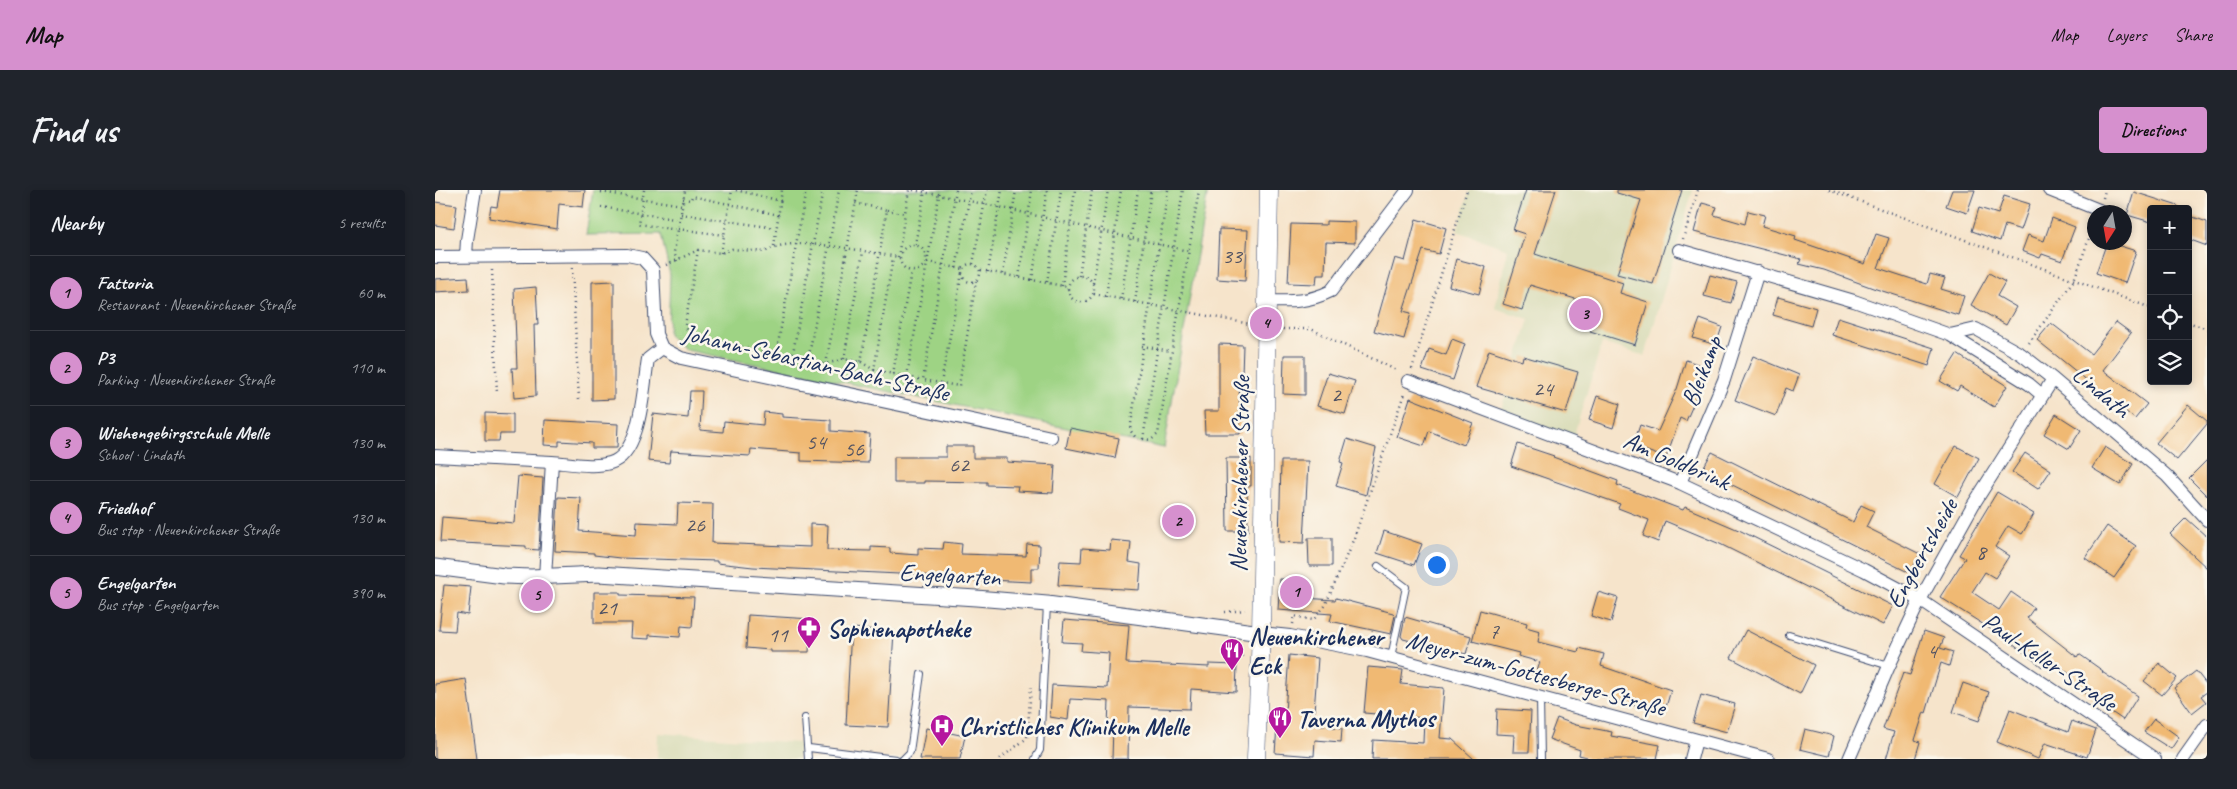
<!DOCTYPE html>
<html lang="en">
<head>
<meta charset="utf-8">
<style>
	body { margin:0; font-family:Caveat,sans-serif; background:#20242c; color:#f1f3f6 }
	.controls { position:absolute; right:15px; top:15px; display:grid; overflow:hidden; border-radius:5px; box-shadow:0 2px 8px #0003 }
	.controls button { width:45px; height:45px; display:grid; place-items:center; padding:0; border:0; border-bottom:1px solid #363941; background:#171b24; color:#f1f3f6; font:25px sans-serif }
	.compass { position:absolute; left:1652px; top:15px; width:45px; height:45px; border-radius:50%; background:#171b24; box-shadow:0 2px 8px #0003; rotate:191deg }
	.you { position:absolute; left:1001px; top:374px; width:18px; height:18px; margin:-12px; border:4px solid #fff; border-radius:50%; background:#1a73e8; box-shadow:0 0 0 8px #1a73e833 }
	.badge { display:grid; place-items:center; width:32px; height:32px; border-radius:50%; background:#d690ce; color:#111; font-size:16px; font-weight:700 }
	.pin { position:absolute; translate:-50% -50%; border:2px solid #fff; box-shadow:0 1px 5px #0006 }
	.list { margin:0; padding:0; list-style:none }
	h2 { display:flex; justify-content:space-between; align-items:center; height:65px; margin:0; padding:0 20px; font-size:21px }
	h2 small { font-size:16px; font-weight:400; color:#9ea1a6 }
	.list li { display:grid; grid-template-columns:32px 1fr auto; gap:15px; align-items:center; box-sizing:border-box; height:75px; padding:0 20px; border-top:1px solid #363941 }
	.list b { display:block; font-size:19px; white-space:nowrap }
	.list p { margin:0; font-size:16px; white-space:nowrap; color:#9ea1a6 }
	.list em { font-size:16px; font-style:normal; color:#9ea1a6 }
	.icon { flex:none; width:28px; height:28px; fill:none; stroke:currentColor; stroke-width:2; stroke-linecap:round; stroke-linejoin:round }
	.map { position:relative; flex:none; width:1772px; height:569px; overflow:hidden; border-radius:5px }
	header { display:flex; align-items:center; gap:30px; box-sizing:border-box; height:70px; padding:0 25px; background:#d690ce; color:#111 }
	header strong { font-size:24px }
	nav { display:flex; gap:28px; margin-inline-start:auto; font-size:18px }
	.intro { display:flex; align-items:center; justify-content:space-between; box-sizing:border-box; height:120px; padding:0 30px }
	h1 { margin:0; font-size:35px }
	.button { padding:12px 22px; border-radius:5px; background:#d690ce; color:#111; font-size:18px; font-weight:700 }
	main { display:flex; gap:30px; padding:0 30px }
	aside { flex:1; background:#171b24; border-radius:5px; box-shadow:0 2px 8px #0003 }
	.map>svg:first-child { display:block }
</style>
</head>
<body>
<header>
<strong>Map</strong>
<nav><a>Map</a><a>Layers</a><a>Share</a></nav>
</header>
<div class="intro"><h1>Find us</h1><a class="button">Directions</a></div>
<main>
<aside>
<h2>Nearby<small>5 results</small></h2>
<ul class="list">
<li><span class="badge">1</span><div><b>Fattoria</b><p>Restaurant · Neuenkirchener Straße</p></div><em>60 m</em></li>
<li><span class="badge">2</span><div><b>P3</b><p>Parking · Neuenkirchener Straße</p></div><em>110 m</em></li>
<li><span class="badge">3</span><div><b>Wiehengebirgsschule Melle</b><p>School · Lindath</p></div><em>130 m</em></li>
<li><span class="badge">4</span><div><b>Friedhof</b><p>Bus stop · Neuenkirchener Straße</p></div><em>130 m</em></li>
<li><span class="badge">5</span><div><b>Engelgarten</b><p>Bus stop · Engelgarten</p></div><em>390 m</em></li>
</ul>
</aside>
<div class="map">
<svg width="1772" height="569" viewBox="0 0 1772 569">
	<rect width="100%" height="100%" fill="#fbf7ec"/>
	<filter id="ink" filterUnits="userSpaceOnUse"><feTurbulence type="fractalNoise" baseFrequency=".02" numOctaves="2"/><feDisplacementMap in="SourceGraphic" scale="10" xChannelSelector="R" yChannelSelector="G"/><feConvolveMatrix kernelMatrix="1 2 1 2 8 2 1 2 1" color-interpolation-filters="sRGB"/></filter>
	<filter id="wash" filterUnits="userSpaceOnUse"><feTurbulence type="fractalNoise" baseFrequency=".0096" numOctaves="4" result="noise"/><feDisplacementMap in="SourceGraphic" scale="20" xChannelSelector="R" yChannelSelector="G"/><feGaussianBlur stdDeviation="1.12" result="paint"/><feColorMatrix in="noise" values="0 0 0 0 0 0 0 0 0 0 0 0 0 0 0 0 0 1.4 0 .05"/><feComposite in="paint" operator="in"/></filter>
	<g filter="url(#wash)">
		<rect width="100%" height="100%" fill="#f6e4cb"/>
		<path fill="#dcdebc" d="M1035 0H1258L1210 166 1167 153 1138 248 1065 223 1094 129 1060 118 1073 59 1022 41Z
			M223 543 364 553 363 569H222Z"/>
		<path fill="#9ed384" stroke="#5c8171" d="M158 0H773L729 258 251 160 233 145 235 85 226 44 151 45Z"/>
		<g id="blocks">
			<path fill="#f0b973" d="M65 0H150L148 17 124 14 122 39 54 28 56 16 62 17Z
				M1091 0H1121L1100 64 1188 93 1185 103 1213 112 1200 155 1155 141 1163 116 1095 95 1087 120 1068 114 1090 44 1078 40Z
				M1182 0H1247L1218 94 1182 84 1206 10 1182 3Z
				M1517 0H1540L1532 23 1511 16Z
				M1699 2 1743 16V19H1716V32L1692 25Z
				M1569 6 1595 14 1586 40 1570 35 1565 51 1537 41 1544 18 1563 24Z
				M0 12 22 15 19 38 0 35Z
				M1267 13 1282 17 1279 25 1310 34 1313 21 1330 25 1327 36 1361 46 1360 50 1430 74 1441 44 1454 48 1443 78 1492 94 1495 84 1510 88 1506 99 1529 106 1523 125 1438 98 1389 80 1364 74 1366 69 1259 42Z
				M1758 27 1772 32V56L1753 49V40Z
				M1617 28 1640 37 1627 71 1607 64 1605 68 1587 61 1593 45 1609 51Z
				M981 29 1011 38 1004 64 988 60 968 121 976 123 969 149 939 141 960 68 970 71Z
				M891 31 920 32V53L891 52 890 85H882L881 94 853 93 856 34 891 35Z
				M784 39 813 40 810 91 782 89Z
				M1672 52 1701 61 1690 93 1661 83Z
				M1021 69 1051 77 1044 104 1014 96Z
				M1554 83 1570 92 1562 106 1581 117 1571 135 1536 115Z
				M1275 85 1302 92 1296 113 1269 106Z
				M33 87 34 100 0 102V89Z
				M179 91V209L157 210V92Z
				M101 97 103 135H99L101 206 79 208 77 178H82L79 99Z
				M1343 107 1381 118 1376 136 1338 125Z
				M1403 127 1499 158 1494 176 1397 145Z
				M1265 129 1287 137 1281 155 1258 148Z
				M1681 132 1696 143 1668 180 1712 214 1700 229 1602 150 1616 133 1656 164Z
				M1017 149 1030 154 1018 190 987 180 994 159 1011 165Z
				M784 154 808 155 807 185H804L805 244H770L769 221H784Z
				M1054 160 1087 171 1088 166 1143 182 1131 223 1041 197Z
				M1522 164 1572 196 1559 217 1525 196 1522 201 1505 191Z
				M849 165H870V205L848 204Z
				M1318 166 1364 185 1358 201 1351 198 1341 226 1300 210Z
				M1251 170 1274 178 1251 231 1245 228 1231 268 1198 256 1205 235 1223 241 1242 199Z
				M893 183 920 191 910 224 882 216Z
				M255 201H267L265 240 288 242 289 231 328 235 329 222 347 224V227L396 230V241L435 244 433 273 366 271V263L316 259 315 266 236 261 234 273 213 271 218 224 253 228Z
				M1162 206 1185 214 1178 238 1154 230Z
				M975 208 1038 233 1029 255 994 241 989 256 962 247Z
				M1753 215 1772 231V234L1742 270 1721 253Z
				M50 223 78 224V244H65L64 251H50Z
				M1621 224 1646 240 1634 259 1609 244Z
				M110 230 183 234 182 258H157V253L124 251V256L109 255Z
				M635 238 684 248 680 268 631 258Z
				M912 249 941 258 931 305 901 296 908 273 905 272Z
				M1083 254 1119 266 1118 267 1183 291 1182 295 1248 320 1250 317 1306 341 1458 416 1448 435 1285 354 1230 331 1223 352 1208 346 1214 330 1183 318 1185 314 1076 276Z
				M511 256H538V268H572V272L620 275 618 303 582 301 583 296 552 295V292L489 291V293H459V267H511Z
				M1521 256 1544 268 1523 307 1500 294Z
				M1670 257 1698 274 1685 295 1657 278Z
				M1277 262 1418 332 1426 315 1439 321 1431 337 1485 364 1475 383 1267 280Z
				M1590 263 1616 280 1603 299 1577 282Z
				M791 268H816V296H812L813 341H792Z
				M1772 270V306L1754 288Z
				M846 271H873L869 353 844 352Z
				M83 286 108 288 104 360 91 359V356L5 352 7 327 79 333Z
				M1562 302 1599 324 1587 344 1573 336 1560 357 1574 366 1560 388 1550 382 1537 402 1564 420 1576 402 1599 418 1592 428 1642 467 1644 464 1668 481 1667 482 1703 506 1688 530 1633 492 1637 486 1613 468 1607 477 1576 452 1505 407 1530 368 1524 365Z
				M123 307 146 308 144 341 201 345 202 332 242 334 243 313 278 314 277 353 375 357V334L393 335 392 360 436 361V357L455 358V363L483 365V358L508 359 509 352 527 354 526 364 591 366 592 354 605 355 604 378H596V392L554 390V393L506 386 318 377 282 373V371L185 368 159 365V363L120 361Z
				M1751 328 1772 347V378L1735 344Z
				M1672 336 1701 356 1679 388 1650 368Z
				M949 341 987 354 979 375 942 363Z
				M873 348H897V376H874Z
				M676 350 696 352 694 372 706 374 704 400 623 395 625 371 646 372 647 358 675 360Z
				M845 389 869 390 868 408 900 410 901 408 958 423 960 425 956 444 895 431 897 424 843 420Z
				M9 395 36 397 33 425 22 423 20 441 4 440Z
				M159 402H185V405L259 407 257 437 246 436 245 447 214 445V449L196 448 197 433H159Z
				M1163 402 1183 408 1176 432 1156 426Z
				M1045 420 1092 433 1091 437 1105 441 1103 452 1143 462 1144 458 1169 464 1166 476 1236 500 1229 524 1165 506 1166 503 1100 488 1105 472 1083 466 1084 463 1037 451Z
				M313 425 376 429 374 462H335V460L311 458Z
				M970 427 1036 446 1031 464 968 449 966 446Z
				M629 430 694 435 691 473 774 477V474L802 475 801 502 756 499 755 519 694 517 693 569H677L678 536H673L674 511 635 509 633 530 615 527 617 495 672 498 674 463 646 461 647 453 627 452Z
				M416 438 459 441 453 537 411 535Z
				M1311 440 1379 475 1365 504 1296 468Z
				M1489 441 1509 448 1505 458 1518 462 1514 476 1506 473 1491 523 1489 522 1480 550 1485 552 1480 569H1451L1459 542 1448 539 1468 483 1475 485Z
				M854 465 883 468 878 535 907 538 906 552 880 550 879 566 840 563 842 537H849Z
				M1724 473 1742 488 1727 505 1709 491Z
				M933 477 968 480 966 494 1009 498 1005 548 1017 549 1039 569H937L938 550 988 553 989 528 929 523Z
				M1761 481 1772 495V502L1766 506 1771 512 1757 523 1739 498Z
				M31 489 42 569H0V494Z
				M1528 493 1554 502 1544 531 1518 522Z
				M1266 505 1300 514 1292 542 1258 533Z
				M1062 519 1096 521 1094 562H1078L1079 545 1061 544Z
				M1575 519 1633 542 1637 531 1661 540 1652 567 1610 553 1603 569 1562 552Z
				M1122 528 1141 535 1177 542 1176 546 1225 555 1222 569H1152V567L1144 565 1145 560 1114 549Z
				M1719 529 1744 547 1736 559 1709 542Z
				M491 538 530 546 525 569H485Z
				M1370 539 1399 546 1394 566 1365 559Z"/>
		</g>
	</g>
	<g filter="url(#ink)">
		<use href="#blocks" fill-opacity="0" stroke="#3c4a6e" stroke-width="1"/>
		<g fill="none" stroke-linecap="round" stroke-linejoin="round">
			<g stroke="#3c4a6e" stroke-width="8">
				<path id="service" d="M943 376 971 397 956 467
					M1354 445 1454 476
					M1105 508 1106 569
					M370 528 373 569
					M374 558 461 569
					M468 569 475 562 486 484
					M600 569 605 560 612 414"/>
			</g>
			<g stroke="#3c4a6e" stroke-width="14">
				<path id="minor" d="M1614 0 1664 20
					M1244 60 1419 111 1515 145 1541 139 1586 164 1618 189 1732 286 1772 330
					M31 66 32 50 40 0
					M0 67 192 65 207 68 218 80 221 144 227 158 246 168 616 247
					M832 111C856 112 874 112 896 101L973 0
					M1515 145 1594 194 1607 205
					M973 191 1245 293 1429 380 1485 410 1720 569
					M0 266 117 272
					M1245 293 1289 190 1323 82
					M110 387 117 272C135 273 158 278 175 273 207 264 208 197 213 169L227 158
					M826 443 855 446 932 461 1333 569
					M1256 569 1261 550
					M1414 569 1454 476 1485 410 1538 315 1618 189
					M1748 569 1772 535"/>
			</g>
			<g stroke="#3c4a6e" stroke-width="17">
				<path id="tertiary" d="M0 377 69 386 96 387 164 384 541 408 612 414 826 443"/>
			</g>
			<g stroke="#3c4a6e" stroke-width="19">
				<path id="secondary" d="M821 569 826 443 834 0"/>
			</g>
			<path stroke="#3c4a6e" stroke-width="2.5" stroke-dasharray="1 4" stroke-linecap="butt" d="M209 0 204 34 243 40
				M301 0 346 11
				M371 0 341 165 391 174 409 169 426 172 452 20 420 13
				M478 0 564 17 753 61
				M521 0 488 190 524 196 541 91
				M733 0 695 240 701 248 716 250 723 244 764 0
				M1394 0 1716 118
				M166 2 247 15
				M1668 8 1670 0
				M248 9 256 10 257 6 344 25
				M166 17 245 30
				M452 20 470 23 474 0
				M246 24 340 38
				M243 39 289 45
				M1248 49 1263 0
				M465 68a13 13 0 1 1 26 0a13 13 0 1 1-26 0Z
				M480 55 490 0
				M339 56 347 0
				M263 60 250 135 254 144 341 165
				M286 63 297 0
				M463 67 470 23
				M242 71 239 62 250 0
				M492 72 528 79
				M527 83a9 9 0 1 1 18 0a9 9 0 1 1-18 0Z
				M538 74 552 0
				M231 75 263 60 286 63 297 59 330 62C355 43 433 63 464 67
				M137 78 144 209
				M521 78 536 0
				M57 80 62 204
				M546 80 633 97
				M553 82 567 0
				M568 84 581 0
				M633 99a13 13 0 1 1 26 0a13 13 0 1 1-26 0Z
				M644 86 657 0
				M584 87 597 0
				M597 90 612 0
				M612 92 626 0
				M658 93 673 0
				M627 96 640 0
				M659 104 815 134
				M671 107 686 0
				M686 109 703 0
				M700 112 716 0
				M1753 132 1772 139
				M848 139H876L963 181
				M1594 153 1639 90 1660 32
				M707 156 736 161
				M357 168 388 0
				M409 169 428 62
				M373 171 404 0
				M426 172 439 180 458 67
				M391 174 423 0
				M977 179 1032 0
				M439 180 488 190
				M458 184 476 81
				M472 186 505 0
				M506 193 527 83
				M708 249 748 0
				M790 422 810 420
				M858 434 859 426 878 430 890 416 919 348 969 204
				M797 455 806 463 808 470
				M565 569 592 548 596 497"/>
			<use href="#service" stroke="#fff" stroke-width="6"/>
			<use href="#minor" stroke="#fff" stroke-width="12"/>
			<use href="#tertiary" stroke="#fff" stroke-width="15"/>
			<use href="#secondary" stroke="#fff" stroke-width="18"/>
		</g>
	</g>
	<defs>
		<g id="pharmacy-pin" transform="scale(1.25)"><path d="M0 17L-7.5 6A9.5 9.5 0 1 1 7.5 6Z" fill="#b5179e" stroke="#fbf7ec"/><path d="M-2-6h4v4h4v4h-4v4h-4v-4h-4v-4h4Z" fill="#fff"/></g>
		<g id="restaurant-pin" transform="scale(1.25)"><path d="M0 17L-7.5 6A9.5 9.5 0 1 1 7.5 6Z" fill="#b5179e" stroke="#fbf7ec"/><path d="M-5-6h1v4h1v-4h1v4h1v-4h1v5L-1.5 .5V6h-2V.5L-5-1ZM5-6V6H3V1.5H1.5Q1.5-4 5-6Z" fill="#fff"/></g>
		<g id="hospital-pin" transform="scale(1.25)"><path d="M0 17L-7.5 6A9.5 9.5 0 1 1 7.5 6Z" fill="#b5179e" stroke="#fbf7ec"/><path d="M-5-5h3v3.5h4V-5h3V5h-3V1.5h-4V5h-3Z" fill="#fff"/></g>
	</defs>
	<g fill-rule="evenodd">
		<use href="#pharmacy-pin" x="374" y="438"/>
		<use href="#restaurant-pin" x="797" y="460"/>
		<use href="#restaurant-pin" x="845" y="528"/>
		<use href="#hospital-pin" x="507" y="536"/>
	</g>
	<g text-anchor="middle" stroke-width="5" stroke-linejoin="round" paint-order="stroke">
		<g font-size="22" fill="#505263">
			<text x="797" y="73">33</text>
			<text x="1108" y="206">24</text>
			<text x="901" y="212">2</text>
			<text x="381" y="259">54</text>
			<text x="419" y="266">56</text>
			<text x="524" y="282">62</text>
			<text x="260" y="342">26</text>
			<text x="1546" y="369">8</text>
			<text x="172" y="425">21</text>
			<text x="1059" y="448">7</text>
			<text x="343" y="452">11</text>
			<text x="1497" y="468">4</text>
		</g>
		<g font-size="25" fill="#1b2f5e" stroke="#fbf7ec">
			<text transform="translate(381 172) rotate(13)" y="9">Johann-Sebastian-Bach-Straße</text>
			<text transform="translate(1266 181) rotate(-69)" y="9">Bleikamp</text>
			<text transform="translate(1667 201) rotate(40)" y="9">Lindath</text>
			<text transform="translate(1242 270) rotate(23)" y="9">Am Goldbrink</text>
			<text transform="translate(804 284) rotate(-89)" y="9">Neuenkirchener Straße</text>
			<text transform="translate(1486 363) rotate(-61)" y="9">Engbertsheide</text>
			<text transform="translate(515 384) rotate(3)" y="9">Engelgarten</text>
			<text transform="translate(1615 471) rotate(34)" y="9">Paul-Keller-Straße</text>
			<text transform="translate(1101 483) rotate(15)" y="9">Meyer-zum-Gottesberge-Straße</text>
		</g>
		<g font-size="25" font-weight="bold" fill="#1b2f5e" stroke="#fbf7ec" text-anchor="start">
			<text x="392" y="447">Sophienapotheke</text>
			<text x="814" y="455">Neuenkirchener<tspan x="814" dy="29">Eck</tspan></text>
			<text x="862" y="537">Taverna Mythos</text>
			<text x="524" y="545">Christliches Klinikum Melle</text>
		</g>
	</g>
</svg>
<div class="controls">
<button>+</button>
<button>−</button>
<button><svg class="icon" aria-label="locate" viewBox="0 0 24 24"><circle cx="12" cy="12" r="6"/><path d="M12 2v4M12 18v4M2 12h4M18 12h4"/></svg></button>
<button><svg class="icon" aria-label="layers" viewBox="0 0 24 24"><path d="M12 4l9 5-9 5-9-5zM3 14l9 5 9-5"/></svg></button>
</div>
<svg class="compass" viewBox="-18 -18 36 36"><path d="M0-13l5 13h-10z" fill="#e53935"/><path d="M0 13l5-13h-10z" fill="#9ea1a6"/></svg>
<div class="you"></div>
<div class="pin badge" style="left:861px;top:402px">1</div>
<div class="pin badge" style="left:743px;top:331px">2</div>
<div class="pin badge" style="left:1150px;top:124px">3</div>
<div class="pin badge" style="left:831px;top:133px">4</div>
<div class="pin badge" style="left:102px;top:405px">5</div>
</div>
</main>
</body>
</html>
